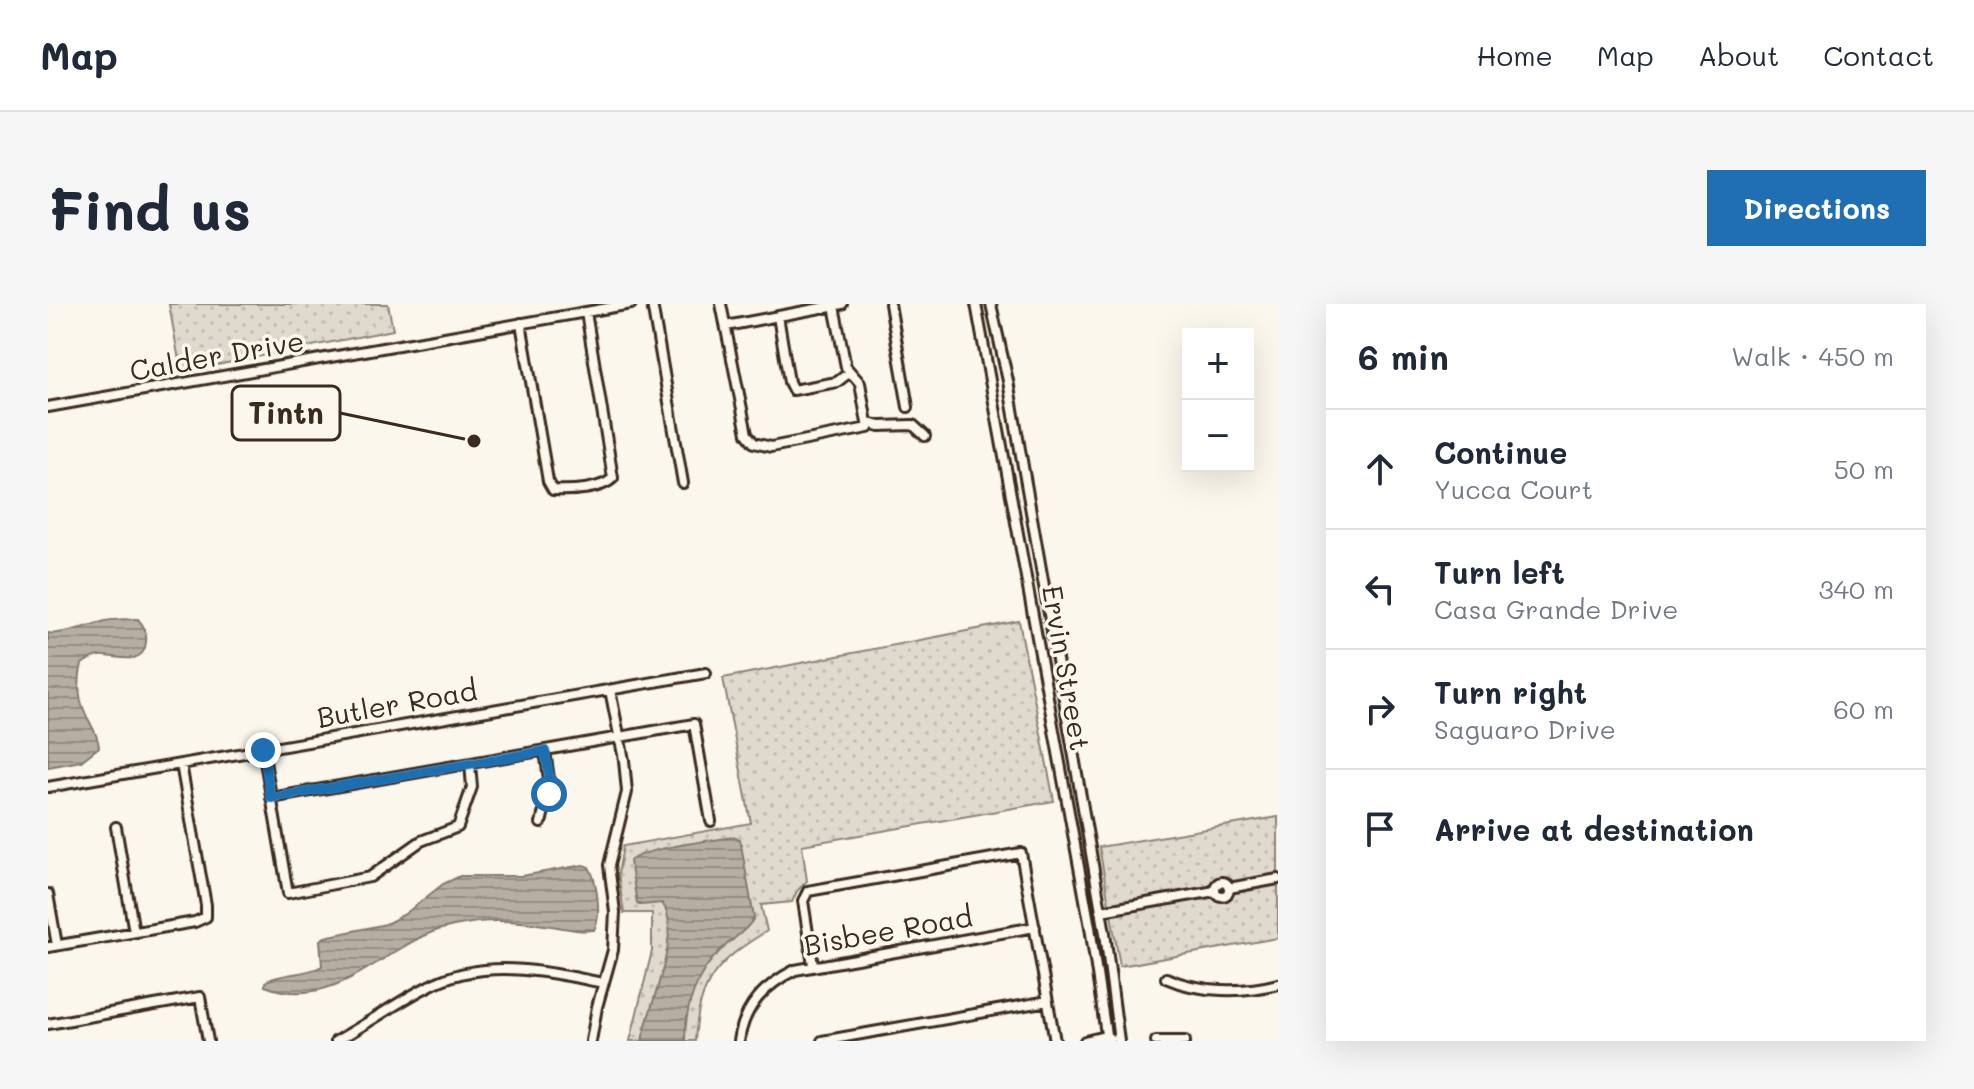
<!DOCTYPE html>
<html lang="en">
<head>
<meta charset="utf-8">
<style>
	body { margin:0; font-family:Mali,sans-serif; background:#f6f6f7; color:#1f2937 }
	.controls { position:absolute; right:24px; top:24px; display:grid; overflow:hidden; border-radius:0px; box-shadow:0 8px 32px #0002 }
	.controls button { width:72px; height:72px; display:grid; place-items:center; padding:0; border:0; border-bottom:2px solid #e0e1e3; background:#fff; color:#1f2937; font:40px sans-serif }
	.stop { position:absolute; width:24px; height:24px; margin:-18px; border:6px solid #1f6fb2; border-radius:50%; background:#fff }
	.stop.end { background:#1f6fb2; border-color:#fff; box-shadow:0 2px 8px #0008 }
	.list { margin:0; padding:0; list-style:none }
	h2 { display:flex; justify-content:space-between; align-items:center; height:104px; margin:0; padding:0 32px; font-size:34px }
	h2 small { font-size:26px; font-weight:400; color:#747a83 }
	.list li { display:grid; grid-template-columns:52px 1fr auto; gap:24px; align-items:center; box-sizing:border-box; height:120px; padding:0 32px; border-top:2px solid #e0e1e3 }
	.list b { display:block; font-size:30px; white-space:nowrap }
	.list p { margin:0; font-size:26px; white-space:nowrap; color:#747a83 }
	.list em { font-size:26px; font-style:normal; color:#747a83 }
	.icon { flex:none; width:44px; height:44px; fill:none; stroke:currentColor; stroke-width:2; stroke-linecap:round; stroke-linejoin:round }
	.map { position:relative; flex:none; width:1230px; height:737px; overflow:hidden; border-radius:0px }
	header { display:flex; align-items:center; gap:48px; box-sizing:border-box; height:112px; padding:0 40px; background:#fff; border-bottom:2px solid #e0e1e3 }
	header strong { font-size:38px }
	nav { display:flex; gap:44px; margin-inline-start:auto; font-size:28px }
	.intro { display:flex; align-items:center; justify-content:space-between; box-sizing:border-box; height:192px; padding:0 48px }
	h1 { margin:0; font-size:56px }
	.button { padding:20px 36px; border-radius:0px; background:#1f6fb2; color:#fff; font-size:28px; font-weight:700 }
	main { display:flex; gap:48px; padding:0 48px }
	aside { flex:1; background:#fff; border-radius:0px; box-shadow:0 8px 32px #0002 }
	.map>svg:first-child { display:block }
</style>
</head>
<body>
<header>
<strong>Map</strong>
<nav><a>Home</a><a>Map</a><a>About</a><a>Contact</a></nav>
</header>
<div class="intro"><h1>Find us</h1><a class="button">Directions</a></div>
<main>
<div class="map">
<svg width="1230" height="737" viewBox="0 0 1230 737">
	<defs>
		<pattern id="grass-dots" width="8" height="8" patternUnits="userSpaceOnUse" patternTransform="scale(2)"><rect width="8" height="8" fill="#dfd9ce"/><path d="M2 2h.1M6 6h.1" fill="none" stroke="#c0bab0" stroke-width="1.8" stroke-linecap="round"/></pattern>
		<pattern id="water-rules" width="6" height="5" patternUnits="userSpaceOnUse" patternTransform="scale(2)"><rect width="6" height="5" fill="#b6aea2"/><path d="M0 2.5h6" fill="none" stroke="#958e83"/></pattern>
	</defs>
	<rect width="100%" height="100%" fill="#fbf7ec"/>
	<filter id="ink" filterUnits="userSpaceOnUse"><feTurbulence type="fractalNoise" baseFrequency=".0125" numOctaves="2"/><feDisplacementMap in="SourceGraphic" scale="16" xChannelSelector="R" yChannelSelector="G"/><feConvolveMatrix kernelMatrix="1 2 1 2 8 2 1 2 1" color-interpolation-filters="sRGB"/></filter>
	<g filter="url(#ink)">
		<path fill="url(#grass-dots)" stroke="#8d8276" stroke-width="2" d="M121 0H340L345 26 133 68Z
			M971 317 1006 497 754 541 759 577 749 587 744 598 713 601 719 627C668 658 651 676 647 737H582L604 647V609H576L570 570 575 542 703 519 675 374Z
			M1230 513V634L1072 662 1051 543Z"/>
		<path fill="url(#water-rules)" stroke="#85796d" stroke-width="2" d="M90 315C96 322 99 328 98 338 96 362 72 353 57 352 48 351 41 355 34 360 30 374 30 393 36 406 41 419 50 429 51 443L33 457 0 463V329C11 332 43 321 57 317 67 315 79 315 90 315Z
			M686 533 692 535 706 614C699 627 684 635 674 645 648 668 637 704 637 737H594C600 704 636 627 614 599L593 601 589 599 582 557C595 544 665 536 686 533Z
			M535 561 541 563C549 577 554 612 546 626 531 628 518 624 503 622 474 617 445 614 417 620 403 622 388 626 375 632 324 657 278 706 217 682V678C233 668 256 672 274 662L272 636 277 633 338 620 357 610 395 580 412 572H474Z"/>
		<g fill="none" stroke-linecap="round" stroke-linejoin="round">
			<g stroke="#3b2a1e" stroke-width="14">
				<path id="minor" d="M604 0 635 179
					M673 0 699 130 706 139 723 143 820 124 819 119
					M842 0 860 103
					M928 0 1042 623 1059 737
					M943 0 960 77 1057 629 1071 737
					M778 4 786 2 798 63 812 79 819 119
					M730 12 741 78 745 86 789 78 802 68
					M473 19 500 177 505 186C522 187 553 186 565 174L538 8
					M678 22 794 0
					M0 103 583 0
					M819 119 832 122 865 121 877 132
					M215 446 240 589 322 573 373 537 410 523 424 483 422 460
					M0 483 658 369
					M223 494 646 420 663 517
					M493 519 502 482 497 447
					M68 523 86 628
					M1167 585a7 7 0 1 1 14 0a7 7 0 1 1-14 0Z
					M1181 584 1230 575
					M0 590 9 641
					M1053 607 1167 587
					M0 643 147 618 158 613V601L133 460
					M765 661 755 597 760 587 973 549 1007 737
					M1118 674C1152 689 1195 689 1230 680
					M0 720 152 693 160 737
					M288 737C319 720 348 699 379 683 434 653 497 667 555 679
					M543 737 549 703 565 646 567 608 561 561 579 488 576 456 562 386
					M691 737C696 702 717 681 747 666L987 623
					M774 737 1000 697
					M1037 737 1058 732 1063 735
					M1108 737H1137"/>
			</g>
			<use href="#minor" stroke="#fbf7ec" stroke-width="8"/>
		</g>
	</g>
	<g fill="none" stroke-linecap="round" stroke-linejoin="round" filter="url(#ink)">
		<path stroke="#1f6fb2" stroke-width="10" d="M215 446 223 494 497 447 502 476 501 490"/>
	</g>
	<g text-anchor="middle" stroke-width="7" stroke-linejoin="round" paint-order="stroke">
		<g font-size="28" fill="#3b2a1e" stroke="#fbf7ec">
			<text transform="translate(169 52) rotate(-10)" y="10">Calder Drive</text>
			<text transform="translate(1018 364) rotate(80)" y="10">Ervin Street</text>
			<text transform="translate(349 400) rotate(-10)" y="10">Butler Road</text>
			<text transform="translate(840 627) rotate(-10)" y="10">Bisbee Road</text>
		</g>
	</g>
	<path fill="none" stroke="#3b2a1e" stroke-width="3" d="M426 137L292 109"/>
	<circle fill="#3b2a1e" stroke="#fbf7ec" stroke-width="3" cx="426" cy="137" r="8"/>
	<rect fill="#fbf7ec" stroke="#3b2a1e" stroke-width="3" x="184" y="82" width="108" height="54" rx="8"/>
	<g font-size="30" text-anchor="middle" font-weight="bold" fill="#3b2a1e">
		<text x="238" y="120">Tintn</text>
	</g>
</svg>
<div class="controls">
<button>+</button>
<button>−</button>
</div>
<div class="stop" style="left:501px;top:490px"></div>
<div class="stop end" style="left:215px;top:446px"></div>
</div>
<aside>
<h2>6 min<small>Walk · 450 m</small></h2>
<ul class="list">
<li><svg class="icon" aria-label="ahead" viewBox="0 0 24 24"><path d="M12 20V5M6 11l6-6 6 6"/></svg><div><b>Continue</b><p>Yucca Court</p></div><em>50 m</em></li>
<li><svg class="icon" aria-label="left" viewBox="0 0 24 24"><path d="M17 20v-9H6M10 6l-5 5 5 5"/></svg><div><b>Turn left</b><p>Casa Grande Drive</p></div><em>340 m</em></li>
<li><svg class="icon" aria-label="right" viewBox="0 0 24 24"><path d="M7 20v-9h11M14 6l5 5-5 5"/></svg><div><b>Turn right</b><p>Saguaro Drive</p></div><em>60 m</em></li>
<li><svg class="icon" aria-label="arrive" viewBox="0 0 24 24"><path d="M6 21V4h12l-3 4 3 4H6"/></svg><div><b>Arrive at destination</b></div></li>
</ul>
</aside>
</main>
</body>
</html>
